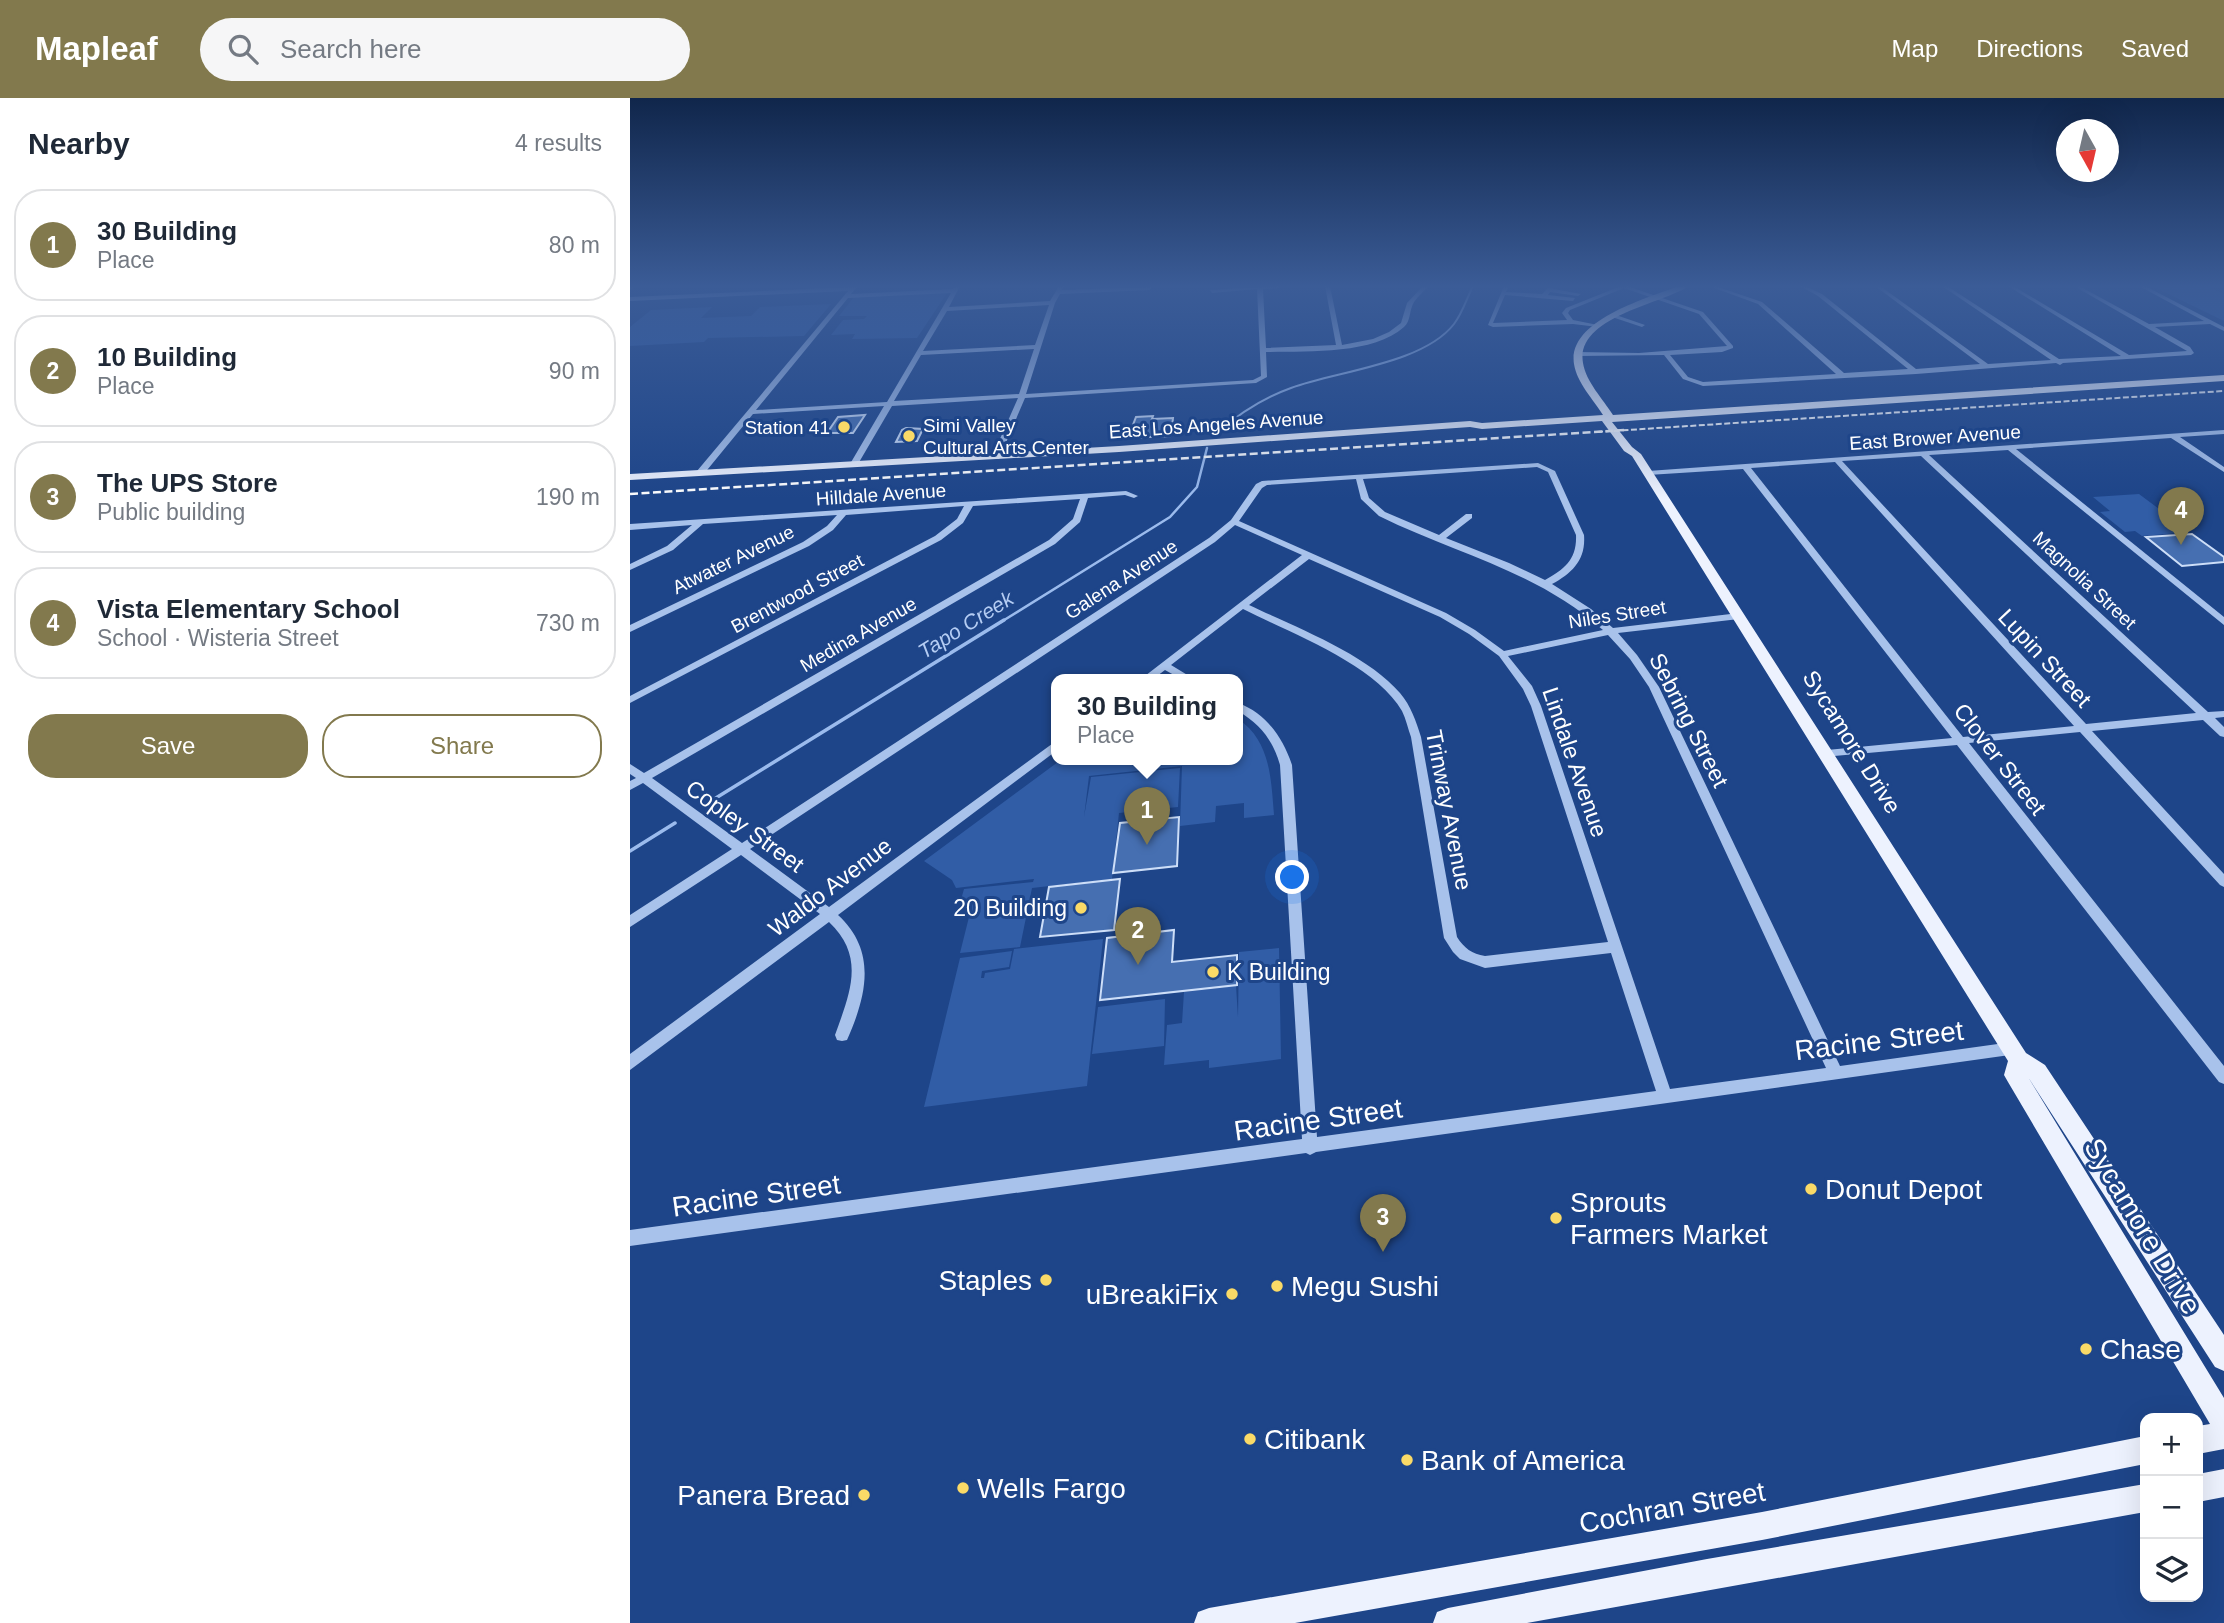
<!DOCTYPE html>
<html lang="en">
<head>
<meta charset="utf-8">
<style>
	body { margin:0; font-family:Helvetica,sans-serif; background:#f6f6f7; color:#1f2937 }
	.controls { position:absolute; right:21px; bottom:21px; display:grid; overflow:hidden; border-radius:14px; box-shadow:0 7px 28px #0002 }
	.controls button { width:63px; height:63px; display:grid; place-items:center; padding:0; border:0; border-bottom:2px solid #e0e1e3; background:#fff; color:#1f2937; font:35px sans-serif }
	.compass { position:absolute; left:1426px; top:21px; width:63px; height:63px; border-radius:50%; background:#fff; box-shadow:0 7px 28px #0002; rotate:172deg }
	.you { position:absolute; left:663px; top:780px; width:24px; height:24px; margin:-18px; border:5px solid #fff; border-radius:50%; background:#1a73e8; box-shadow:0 0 0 10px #1a73e833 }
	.badge { display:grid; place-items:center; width:46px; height:46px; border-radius:50%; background:#82794d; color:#fff; font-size:23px; font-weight:700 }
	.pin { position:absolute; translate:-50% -58px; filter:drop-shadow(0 2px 4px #0008) }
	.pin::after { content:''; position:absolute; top:37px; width:24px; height:21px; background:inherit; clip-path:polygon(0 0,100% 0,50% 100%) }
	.popup { position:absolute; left:421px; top:576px; width:192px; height:91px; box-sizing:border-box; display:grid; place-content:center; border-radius:14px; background:#fff; filter:drop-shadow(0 2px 5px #0005); font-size:23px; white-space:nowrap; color:#747a83 }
	.popup b { font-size:26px; color:#1f2937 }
	.popup::after { content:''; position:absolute; left:50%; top:100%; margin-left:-14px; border:14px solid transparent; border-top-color:#fff }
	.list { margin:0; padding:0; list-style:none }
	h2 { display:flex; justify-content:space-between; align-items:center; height:91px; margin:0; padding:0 28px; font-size:30px }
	h2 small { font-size:23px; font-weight:400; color:#747a83 }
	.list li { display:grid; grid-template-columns:46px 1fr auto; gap:21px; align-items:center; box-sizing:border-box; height:112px; margin:0 14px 14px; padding:0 14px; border:2px solid #e0e1e3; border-radius:28px }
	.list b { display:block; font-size:26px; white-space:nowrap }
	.list p { margin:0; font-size:23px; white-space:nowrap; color:#747a83 }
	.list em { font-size:23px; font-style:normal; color:#747a83 }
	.actions { display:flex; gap:14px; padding:21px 28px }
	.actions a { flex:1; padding:16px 0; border:2px solid #82794d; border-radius:28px; text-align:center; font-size:24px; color:#82794d }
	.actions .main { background:#82794d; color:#fff }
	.icon { flex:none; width:38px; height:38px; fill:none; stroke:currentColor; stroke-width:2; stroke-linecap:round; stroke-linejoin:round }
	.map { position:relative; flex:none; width:1594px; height:1525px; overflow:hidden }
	header { display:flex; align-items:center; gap:42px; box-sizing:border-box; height:98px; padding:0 35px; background:#82794d; color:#fff }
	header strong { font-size:33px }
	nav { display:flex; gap:38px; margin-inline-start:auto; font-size:24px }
	.search { width:490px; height:63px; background:#f6f6f7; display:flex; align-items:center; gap:18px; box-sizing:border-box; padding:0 24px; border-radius:38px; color:#747a83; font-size:26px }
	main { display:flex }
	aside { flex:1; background:#fff }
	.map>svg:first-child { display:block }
</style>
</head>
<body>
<header>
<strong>Mapleaf</strong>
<div class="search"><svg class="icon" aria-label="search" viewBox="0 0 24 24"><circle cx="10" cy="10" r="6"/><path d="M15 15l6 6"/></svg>Search here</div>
<nav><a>Map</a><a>Directions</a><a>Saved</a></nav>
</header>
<main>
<aside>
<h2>Nearby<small>4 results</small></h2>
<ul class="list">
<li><span class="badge">1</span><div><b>30 Building</b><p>Place</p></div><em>80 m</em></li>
<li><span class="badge">2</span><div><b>10 Building</b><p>Place</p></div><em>90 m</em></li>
<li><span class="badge">3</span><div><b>The UPS Store</b><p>Public building</p></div><em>190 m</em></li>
<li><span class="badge">4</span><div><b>Vista Elementary School</b><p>School · Wisteria Street</p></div><em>730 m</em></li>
</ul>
<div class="actions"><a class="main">Save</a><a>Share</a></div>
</aside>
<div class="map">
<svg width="1594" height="1525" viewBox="0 0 1594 1525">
	<rect width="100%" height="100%" fill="#1e4589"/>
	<path fill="#315da6" d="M1522 188H1576L1594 196V223Z
		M317 195 287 240 222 241 225 236 201 237 213 222 234 221 237 218H209L224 199Z
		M201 206 174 238 78 240 74 244 0 248V229L21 212 82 209 71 220 121 218 130 209Z
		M1509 396 1560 434 1512 438 1505 433 1495 434 1470 414 1480 413 1463 399Z
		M608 621C641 643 641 682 644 717L614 720V705L586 708 585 724 550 728 552 668 459 678 454 719 461 679 550 670 548 709 489 715 482 781 402 790 390 849 330 855 341 811 328 812 334 791 403 784 404 781 326 790 322 782 294 763 432 661H608Z
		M473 841 457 988 294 1009 330 860 382 853 379 869 352 873 351 880H354L355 875 380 871 384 851Z
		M649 850 651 961 579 970V962L534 967 537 927 552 925 554 894 606 888 608 919 609 854Z
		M535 901 534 948 462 956 468 909Z"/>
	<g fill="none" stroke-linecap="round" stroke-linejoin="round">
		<path stroke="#9bbbed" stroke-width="2" d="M588 334C610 315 633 300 661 290 707 273 793 266 824 226 832 216 837 200 843 188"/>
		<path stroke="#9bbbed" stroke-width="2.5" d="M585 336 590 332
			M371 524 540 419 567 389 577 350"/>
		<path stroke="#9bbbed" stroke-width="3.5" d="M81 703 374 522
			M0 753 45 725"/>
	</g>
	<path fill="#466fb1" stroke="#cddef8" stroke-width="2" d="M235 317 223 335H197L208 319Z
		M523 318 522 321 543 320 541 338 498 340 506 319Z
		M276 330 293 331 287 343 266 344 272 332Z
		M1562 436 1594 459V464L1552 468 1516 439Z
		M549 719 547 768 483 775 490 725Z
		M490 781 484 832 410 839 419 789Z
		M544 832 542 864 607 857V887L470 902 477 840Z"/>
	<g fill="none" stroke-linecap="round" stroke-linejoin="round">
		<path fill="#a8c2eb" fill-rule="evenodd" d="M0 188H6L0 192Z
			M222 188H228L221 196 323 191 326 188H330L319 209 420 203 429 188H434L432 192 522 189 520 192 430 196 425 205 396 296 623 282 631 278 627 191 582 195 580 192 652 188 650 190 633 191 636 250 706 247 695 188H700L712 247 743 241 759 234 771 225 777 205 793 188H799C794 193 788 198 784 204 779 212 781 223 774 229 743 257 676 253 636 254L637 279 626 285 395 300 369 361 362 359 388 300 262 308 228 366 224 368 220 366 254 308 123 316 73 377H67V373L218 193 0 203V199L221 189ZM321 195 257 304 126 312 218 200ZM419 207 405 247 293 253 317 213ZM404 251 389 296 264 303 291 257Z
			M874 188H879L876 194 912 196 918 190 951 196 948 198 920 194 918 197 945 200 943 203 875 197 863 225 937 222 932 215 936 210 991 188H997L1073 214 1103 248V250L1092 254 1040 257 1058 279 1073 284 1206 276 1128 206 1079 188H1085L1132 204 1214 275 1278 271 1188 198 1170 188H1175L1192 196 1286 271 1350 266 1245 188H1250L1358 266 1421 262 1312 188H1317L1429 261 1491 258 1378 188H1383L1499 257 1557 253 1444 188H1449L1519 226 1574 223 1509 188H1515L1594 229V233L1580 226 1525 229 1560 249 1564 255 1561 257 1433 265 1430 267 1426 265 1286 276 1073 288 1053 281 1034 257 947 258 944 256 947 254 1009 255 1097 248 1069 216 994 190 940 212 938 215 943 222 968 227V229L943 226 863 229 858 227Z
			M982 217H986L1015 227 1012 229 982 219Z
			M1594 332V336L1550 339 1594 369V374L1541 340 1386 351 1594 519V527L1378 352 1299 357 1578 614 1594 613V619L1585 620 1594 629V639L1590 638 1573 622 1462 633 1594 776V789L1590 787 1450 634 1339 645 1594 968V986L1589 984 1327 647 1193 659 1192 656 1193 653 1197 652 1322 640 1113 371 1018 377 1014 375 1018 373ZM1291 358 1566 615 1456 626 1212 363ZM1205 364 1444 628 1333 639 1121 370Z
			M908 365 925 373 954 437C956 462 942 475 922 486L961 511 983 530 1109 515 1114 518 1109 521 988 535 1007 557 1029 589 1210 968 1382 944 1387 946 1389 951 1387 956 686 1054 680 1057 676 1055 0 1148V1132L672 1041 650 667C643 642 630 626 608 613V605C636 615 653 640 662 667L687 1039 1026 993 981 855 855 870 830 861 823 854 814 840 781 639C778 631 776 621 772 613 745 566 660 535 613 511L541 567 564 581H551L535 572 523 581H511L672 457 605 427 585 444 120 751 199 809 426 643V653L208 817C247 853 237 897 217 942L212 943 207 942 205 937C220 895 236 859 199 824L0 972V956L190 816 111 757 0 829V817L102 751 13 685 0 692V683L6 680 0 676V666L14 675 419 442 443 421 450 401 343 408 333 425 311 442 0 605V598L305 438 327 421 334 408 216 417 203 432 179 448 0 534V527L173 444 197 428 207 417 73 426 43 452 0 472V466L37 448 62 427 0 432V426L496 393 508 398 504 400 495 397 458 400 450 424 425 446 22 680 112 745 579 440 601 422 626 386 632 383ZM907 369 918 374 946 437C947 461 935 471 915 482L879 465 816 440 842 420V416H836L809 437 755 414 739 400 733 381ZM726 381 731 401 749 418C828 457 905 472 973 532L874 553 845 532 816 515 609 423 632 390 637 387ZM679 461 810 519 839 536 869 558 893 591 901 608 978 844 855 858C842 856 834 850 827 839L791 639C786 623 781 608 770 595 737 556 665 529 619 507ZM978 537 1000 561 1019 589 1196 970 1040 991 911 608 902 588 878 558Z"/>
		<path fill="#edf2fe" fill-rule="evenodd" d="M1049 188H1059C1032 206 945 219 953 265 956 284 973 301 983 317L1594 277V283L982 324 1002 349 1011 356 1396 955 1415 967 1594 1237V1273L1585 1269 1398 979 1594 1300V1351L1568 1356V1328L1580 1326 1378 984 1374 977 1378 963 1002 358 994 353 972 323 852 331 840 329 489 354 0 382V376L489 348 840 323 852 325 973 317C963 301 947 285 944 266 937 222 1018 200 1049 188Z
			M1515 1338V1366L1132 1442 665 1525H564L568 1514 579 1510 1132 1414Z
			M1594 1371V1399L1568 1404V1376Z
			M1515 1386V1414L897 1525H803L807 1514 818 1510 1077 1461Z"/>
		<path stroke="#fff" stroke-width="2" stroke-dasharray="6 2.5" stroke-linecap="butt" d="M967 334 1594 293"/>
		<path stroke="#fff" stroke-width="2.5" stroke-dasharray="8 3.5" stroke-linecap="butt" d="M0 396 994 332"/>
	</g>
	<linearGradient id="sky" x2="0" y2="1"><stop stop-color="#10264b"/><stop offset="0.47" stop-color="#3b5c97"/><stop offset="1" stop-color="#3b5c97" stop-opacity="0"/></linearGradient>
	<rect width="1594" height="401" fill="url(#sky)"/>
	<g fill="#fada67" stroke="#1e4589" stroke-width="2.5">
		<circle cx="214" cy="329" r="7"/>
		<circle cx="279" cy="338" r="7"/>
		<circle cx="451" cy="810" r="7"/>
		<circle cx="583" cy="874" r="7"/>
		<circle cx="1181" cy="1091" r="7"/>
		<circle cx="926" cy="1120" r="7"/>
		<circle cx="416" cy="1182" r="7"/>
		<circle cx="647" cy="1188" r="7"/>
		<circle cx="602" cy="1196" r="7"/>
		<circle cx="1456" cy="1251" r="7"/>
		<circle cx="620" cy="1341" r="7"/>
		<circle cx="777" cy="1362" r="7"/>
		<circle cx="333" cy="1390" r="7"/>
		<circle cx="234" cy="1397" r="7"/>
	</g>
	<g text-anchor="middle" stroke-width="6" stroke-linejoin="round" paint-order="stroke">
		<g font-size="19" fill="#fff" stroke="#1e4589">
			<text transform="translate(586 326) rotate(-4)" y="7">East Los Angeles Avenue</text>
			<text transform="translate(1305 339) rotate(-4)" y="7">East Brower Avenue</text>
			<text transform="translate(251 396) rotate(-4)" y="7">Hilldale Avenue</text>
			<text transform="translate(103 461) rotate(-26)" y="7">Atwater Avenue</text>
			<text transform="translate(491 481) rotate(-33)" y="7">Galena Avenue</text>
			<text transform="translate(1455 482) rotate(43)" y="7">Magnolia Street</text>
			<text transform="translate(167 495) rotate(-28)" y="7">Brentwood Street</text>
			<text transform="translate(987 516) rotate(-9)" y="7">Niles Street</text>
			<text transform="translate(228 536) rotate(-30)" y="7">Medina Avenue</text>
		</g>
		<g font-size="19" fill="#fff" stroke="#1e4589" text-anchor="start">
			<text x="293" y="334">Simi Valley<tspan x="293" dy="22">Cultural Arts Center</tspan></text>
			<text x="200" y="336" text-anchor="end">Station 41</text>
		</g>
		<g font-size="21" font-style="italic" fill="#b4ccf3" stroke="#1e4589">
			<text transform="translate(336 527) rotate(-32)" y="7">Tapo Creek</text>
		</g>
		<g font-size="23" fill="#fff" stroke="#1e4589">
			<text transform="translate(1415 560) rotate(47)" y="8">Lupin Street</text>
			<text transform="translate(1059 622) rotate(63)" y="8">Sebring Street</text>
			<text transform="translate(1222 644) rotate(58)" y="8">Sycamore Drive</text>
			<text transform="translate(1370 661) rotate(52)" y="8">Clover Street</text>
			<text transform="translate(945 664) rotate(71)" y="8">Lindale Avenue</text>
			<text transform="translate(819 712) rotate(79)" y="8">Trinway Avenue</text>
			<text transform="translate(115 728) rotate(36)" y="8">Copley Street</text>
			<text transform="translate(200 789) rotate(-37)" y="8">Waldo Avenue</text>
		</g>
		<g font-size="23" fill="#fff" stroke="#1e4589" text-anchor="end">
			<text x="437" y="818">20 Building</text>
			<text x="597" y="882" text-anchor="start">K Building</text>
		</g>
		<g font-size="28" fill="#fff" stroke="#1e4589">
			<text transform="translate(1249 942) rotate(-7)" y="10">Racine Street</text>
			<text transform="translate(688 1021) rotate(-8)" y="10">Racine Street</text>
			<text transform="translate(126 1097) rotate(-8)" y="10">Racine Street</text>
			<text transform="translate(1513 1128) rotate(59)" y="10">Sycamore Drive</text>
			<text transform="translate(1042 1409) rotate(-10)" y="10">Cochran Street</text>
		</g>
		<g font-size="28" fill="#fff" stroke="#1e4589" text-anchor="start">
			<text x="1195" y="1101">Donut Depot</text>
			<text x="940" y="1114">Sprouts<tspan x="940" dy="32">Farmers Market</tspan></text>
			<text x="402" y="1192" text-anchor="end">Staples</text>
			<text x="661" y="1198">Megu Sushi</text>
			<text x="588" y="1206" text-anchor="end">uBreakiFix</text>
			<text x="1470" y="1261">Chase</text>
			<text x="634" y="1351">Citibank</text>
			<text x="791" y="1372">Bank of America</text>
			<text x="347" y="1400">Wells Fargo</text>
			<text x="220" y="1407" text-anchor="end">Panera Bread</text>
		</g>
	</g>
</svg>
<div class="controls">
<button>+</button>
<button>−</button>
<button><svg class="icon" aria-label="layers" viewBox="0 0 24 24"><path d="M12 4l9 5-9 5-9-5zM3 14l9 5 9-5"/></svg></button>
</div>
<svg class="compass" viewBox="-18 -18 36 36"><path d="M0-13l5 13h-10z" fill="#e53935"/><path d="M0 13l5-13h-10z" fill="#747a83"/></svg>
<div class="you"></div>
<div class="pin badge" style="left:517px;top:747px">1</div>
<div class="popup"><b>30 Building</b>Place</div>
<div class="pin badge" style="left:508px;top:867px">2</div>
<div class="pin badge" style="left:753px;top:1154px">3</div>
<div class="pin badge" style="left:1551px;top:447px">4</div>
</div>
</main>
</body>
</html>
